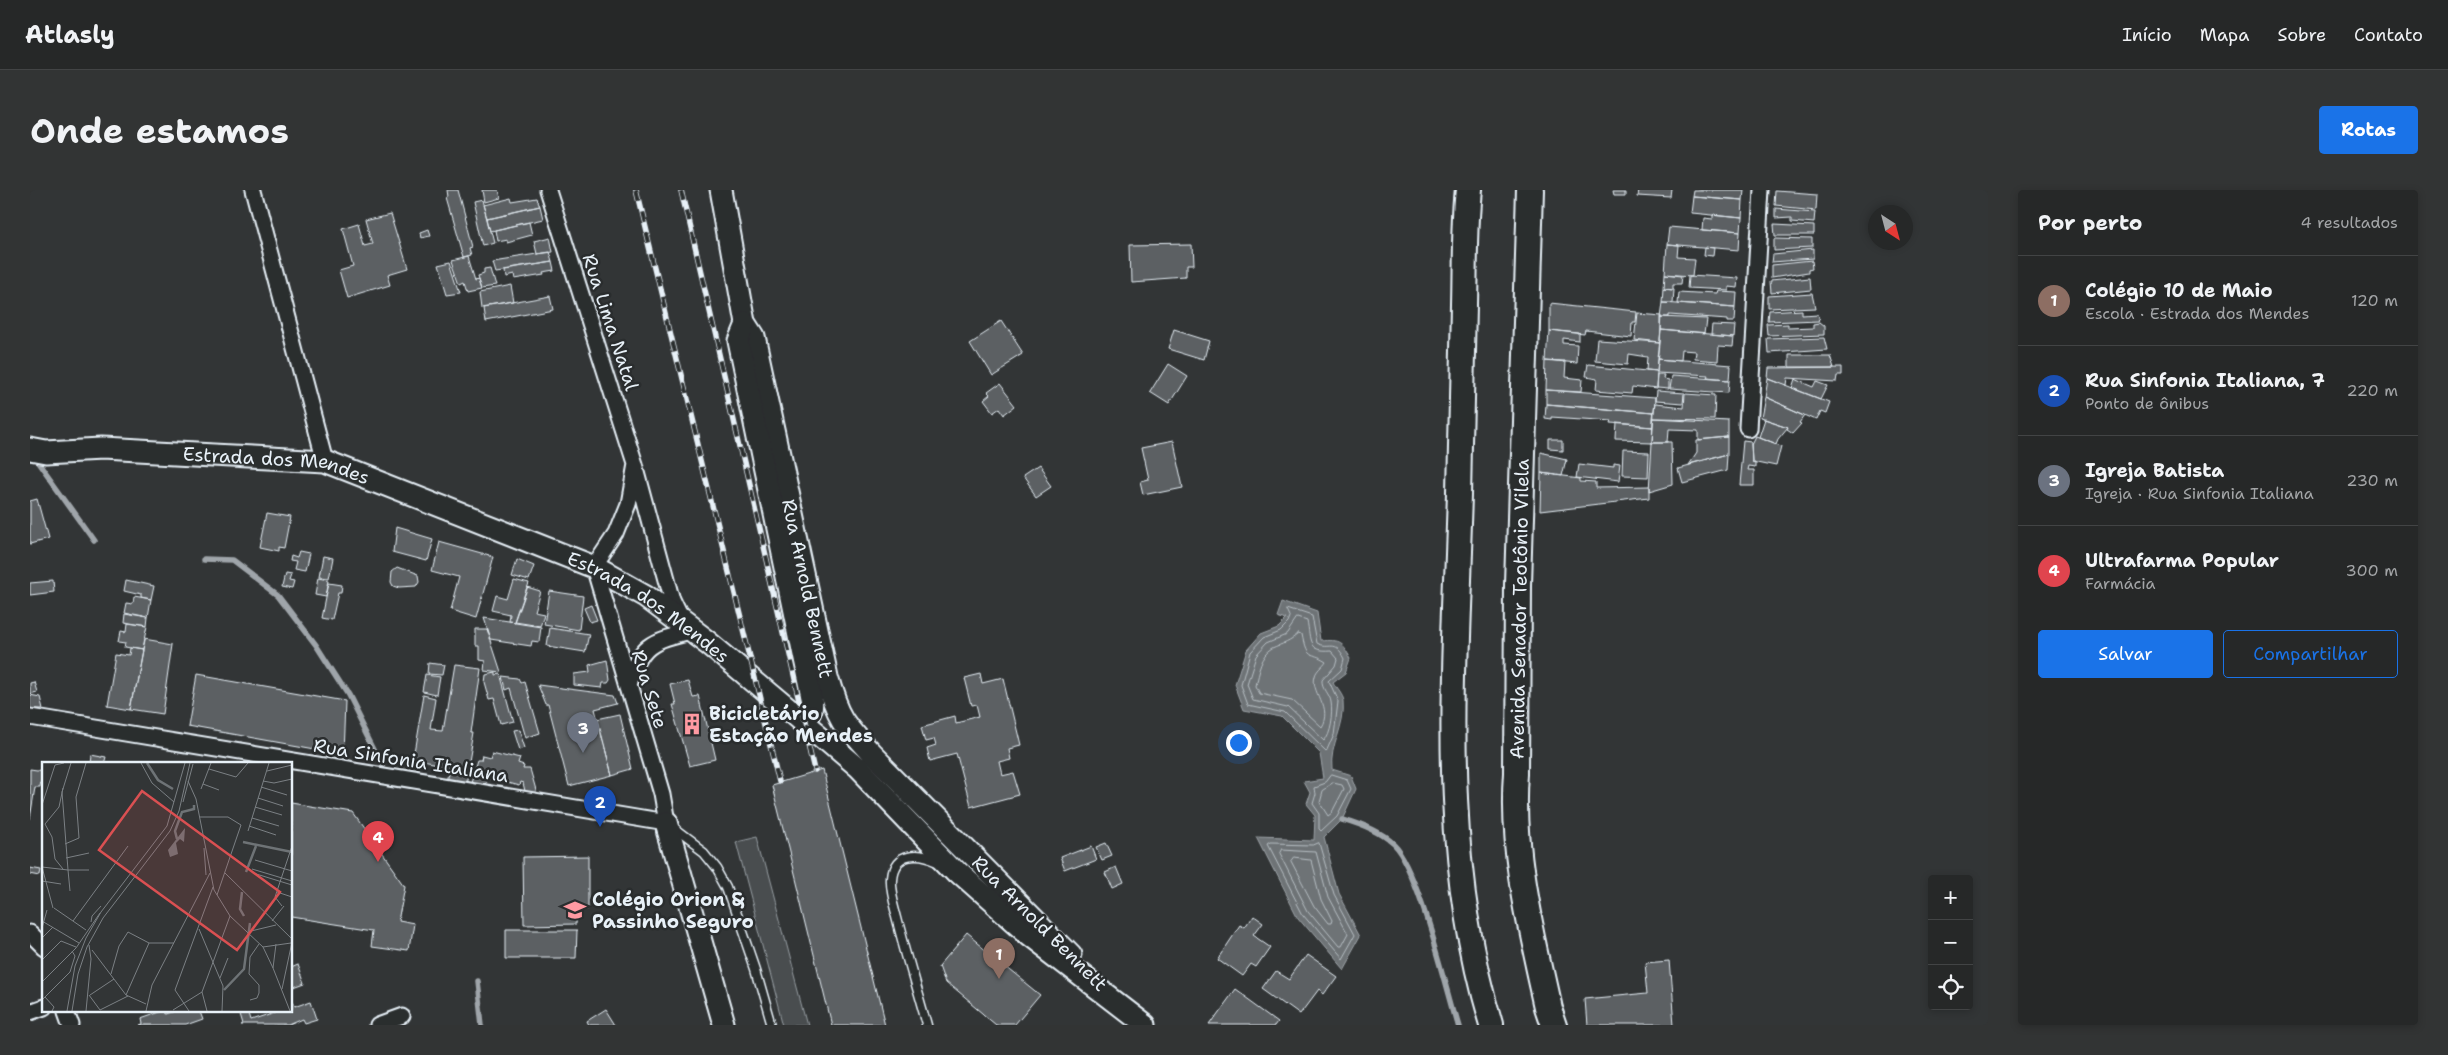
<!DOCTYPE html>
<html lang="pt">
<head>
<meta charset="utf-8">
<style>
	body { margin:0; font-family:"Shantell Sans",sans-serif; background:#323434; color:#f1f3f6 }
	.controls { position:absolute; right:15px; bottom:15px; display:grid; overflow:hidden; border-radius:5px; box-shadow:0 2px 8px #0003 }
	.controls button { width:45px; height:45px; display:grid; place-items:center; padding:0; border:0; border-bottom:1px solid #424445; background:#262828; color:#f1f3f6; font:25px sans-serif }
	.compass { position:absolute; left:1838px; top:15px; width:45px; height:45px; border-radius:50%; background:#262828; box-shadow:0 2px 8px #0003; rotate:144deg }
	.you { position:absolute; left:1208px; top:552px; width:18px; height:18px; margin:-12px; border:4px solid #fff; border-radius:50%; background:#1a73e8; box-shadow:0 0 0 8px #1a73e833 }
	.badge { display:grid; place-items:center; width:32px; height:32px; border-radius:50%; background:#1a73e8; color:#fff; font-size:16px; font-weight:700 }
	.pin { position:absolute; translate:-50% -41px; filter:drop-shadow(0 1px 2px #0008) }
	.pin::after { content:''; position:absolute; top:26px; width:18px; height:15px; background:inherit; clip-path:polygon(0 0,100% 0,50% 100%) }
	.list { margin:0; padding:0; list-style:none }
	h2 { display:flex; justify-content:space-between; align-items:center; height:65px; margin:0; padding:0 20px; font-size:21px }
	h2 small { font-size:16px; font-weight:400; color:#a4a6a8 }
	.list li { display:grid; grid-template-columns:32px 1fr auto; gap:15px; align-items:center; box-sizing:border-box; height:90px; padding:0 20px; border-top:1px solid #424445 }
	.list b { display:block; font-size:19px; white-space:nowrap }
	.list p { margin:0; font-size:16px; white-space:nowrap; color:#a4a6a8 }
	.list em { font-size:16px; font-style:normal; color:#a4a6a8 }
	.actions { display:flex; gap:10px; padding:15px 20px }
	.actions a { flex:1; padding:11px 0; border:1px solid #1a73e8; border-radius:5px; text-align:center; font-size:18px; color:#1a73e8 }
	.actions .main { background:#1a73e8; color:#fff }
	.icon { flex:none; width:28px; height:28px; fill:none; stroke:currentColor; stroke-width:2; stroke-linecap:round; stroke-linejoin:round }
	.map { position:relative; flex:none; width:1958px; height:835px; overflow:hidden; border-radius:5px }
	header { display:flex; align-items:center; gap:30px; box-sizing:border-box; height:70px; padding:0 25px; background:#262828; border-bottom:1px solid #424445 }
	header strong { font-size:24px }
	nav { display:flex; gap:28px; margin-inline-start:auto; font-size:18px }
	.intro { display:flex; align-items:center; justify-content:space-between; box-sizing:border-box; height:120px; padding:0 30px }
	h1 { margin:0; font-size:35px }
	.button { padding:12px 22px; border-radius:5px; background:#1a73e8; color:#fff; font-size:18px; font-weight:700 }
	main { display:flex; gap:30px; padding:0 30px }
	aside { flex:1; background:#262828; border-radius:5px; box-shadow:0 2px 8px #0003 }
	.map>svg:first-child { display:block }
</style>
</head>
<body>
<header>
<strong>Atlasly</strong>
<nav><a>Início</a><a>Mapa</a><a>Sobre</a><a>Contato</a></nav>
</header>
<div class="intro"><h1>Onde estamos</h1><a class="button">Rotas</a></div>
<main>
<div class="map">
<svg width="1958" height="835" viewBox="0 0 1958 835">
	<rect width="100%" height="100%" fill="#323536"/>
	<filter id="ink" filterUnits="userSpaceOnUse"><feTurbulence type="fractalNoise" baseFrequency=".02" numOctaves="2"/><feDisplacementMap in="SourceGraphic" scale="10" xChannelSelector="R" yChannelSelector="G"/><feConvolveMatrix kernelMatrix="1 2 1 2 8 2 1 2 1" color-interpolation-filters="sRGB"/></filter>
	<g filter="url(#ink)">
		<path fill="#494d4f" stroke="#989fa4" d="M727 647 777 835H754L706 652Z"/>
		<path fill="#6e7376" stroke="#9fa5aa" d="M1253 411 1287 423 1291 451C1310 449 1312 452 1321 468L1316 482 1303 492C1306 498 1312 504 1313 510 1316 535 1299 556 1302 580L1321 586 1326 599 1312 629 1294 647 1309 704 1331 745 1312 779 1268 727 1228 648 1284 650 1285 625 1276 614 1280 602 1274 591 1293 588 1289 563 1252 526 1214 519 1205 495 1216 460 1231 443 1249 436 1257 428 1248 425Z"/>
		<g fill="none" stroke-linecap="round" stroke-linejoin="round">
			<path stroke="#b7bfc4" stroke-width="1" d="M1258 419 1282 427 1287 454C1300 461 1305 448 1315 468L1312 479 1299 491 1308 511 1304 544 1296 562 1255 522 1218 514 1211 495 1220 462 1234 447 1251 440 1259 432 1261 427Z
				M1268 429 1277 432C1281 453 1277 463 1302 461L1308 468 1306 475 1293 490C1292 499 1300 504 1301 512 1303 522 1300 543 1293 550L1258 517 1223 509 1217 494 1226 465 1238 452 1257 444Z
				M1268 444 1271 445C1276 473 1280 461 1297 472 1294 477 1287 481 1286 487 1281 503 1302 517 1290 536L1262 510 1229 503 1225 495C1228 482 1231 464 1244 457 1253 453 1260 451 1268 444Z
				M1301 585 1317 590 1321 599 1307 626 1291 641 1289 639V623L1282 613 1285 603 1284 596 1295 592Z
				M1303 593 1312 595 1314 599 1302 622 1298 625 1289 611 1292 600Z
				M1289 653 1304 705 1325 744 1311 769 1273 724 1238 656 1241 654 1283 655Z
				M1251 660 1286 662 1298 707 1318 744 1311 757H1308L1278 721 1249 664Z
				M1264 668 1281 670 1291 709 1302 731 1301 734H1298L1284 716 1261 672Z"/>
			<path stroke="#9fa5aa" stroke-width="5.5" d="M4 266 64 350
				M174 369 202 370 248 405 286 455 318 505 353 575
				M1312 629C1329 634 1349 641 1363 654 1389 679 1416 796 1428 835
				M447 791 452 835"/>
		</g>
		<path fill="#5c6063" stroke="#e8f1f8" d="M418 0H428L443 57 440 58 442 65 434 67 417 8 419 7Z
			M452 0H467L469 8 454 12Z
			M1583 0H1596V4H1584Z
			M1608 0H1642L1641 8 1607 6Z
			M1663 0H1713L1712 10 1662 6Z
			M1747 1 1787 4 1786 20 1746 16Z
			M1662 6 1712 10 1711 28 1660 23Z
			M481 8 482 12 507 8 510 16 457 28 453 15Z
			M452 10 463 53 453 56 443 12Z
			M510 16 513 29 460 41 457 28Z
			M1746 19 1785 22 1784 33 1762 31V27L1746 28Z
			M360 23 377 79 357 85 360 95 317 108 309 80 323 76 313 39 329 34 335 56 343 54 336 29Z
			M1682 25 1711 28 1710 43 1672 40 1673 28 1682 29Z
			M499 32 502 45 476 52V49L466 51 464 40Z
			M1744 34 1784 36V45H1745Z
			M1639 37 1710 43 1709 60 1637 54Z
			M397 40 399 46 390 48 389 43Z
			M520 47 523 62 507 64 504 51Z
			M1744 48 1782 49V58L1744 60Z
			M1161 54 1162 77H1156V88L1101 92 1100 55Z
			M1637 54 1649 55 1648 67 1665 68 1663 85 1635 83Z
			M1675 57 1683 58 1682 66 1674 65Z
			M1783 60V69L1742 72 1743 64Z
			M520 62 523 72 465 81 462 71Z
			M439 66 446 89 449 88 452 98 438 101 435 91 431 93 423 70Z
			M421 71 431 102 417 104 408 74Z
			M1782 71 1783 78 1779 79V82L1742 88V75Z
			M523 72 525 81 513 83 514 85 483 90 482 85 474 87 473 80Z
			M460 78 465 96 452 98 448 85 454 83V79Z
			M1635 83 1653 85 1652 93H1643V98L1634 97Z
			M1660 85 1707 88 1706 97 1696 96V100L1659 98Z
			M1780 87 1781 99 1742 103 1741 91Z
			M480 96 483 113 452 118 450 102Z
			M1634 97 1644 98 1643 112H1633Z
			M1686 101 1706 102 1705 117 1648 113 1649 102 1685 104Z
			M1782 103 1785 117 1739 119V106Z
			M520 106 523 119 456 132 454 118Z
			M1633 112 1705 117 1704 131H1697V129L1640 125V127H1631Z
			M1519 113 1606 122 1605 132H1602L1601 146 1556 141 1555 145 1519 141Z
			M1772 120V124L1787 123 1789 130 1739 132 1740 122Z
			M1607 123 1632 125 1630 153 1604 150Z
			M1631 127 1676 129 1674 144 1631 140Z
			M971 131 993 165 961 185 940 151Z
			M1789 132 1794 136V144L1739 146 1738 135 1758 134V138L1783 137V133Z
			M1682 134 1704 135 1703 146 1681 144Z
			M1144 140 1179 151 1174 170 1138 159Z
			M1631 140 1703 146 1702 156 1688 155 1687 171 1663 169 1664 162 1652 161 1651 171 1628 169Z
			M1519 141 1550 144V152L1534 150V155L1548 156 1547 174 1517 171Z
			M1794 147 1797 159 1739 163 1738 149Z
			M1567 149 1630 153 1627 182 1617 181 1618 167 1599 164 1598 174 1565 171Z
			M1759 165H1800L1804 177H1759Z
			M1628 169 1701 175 1700 190 1677 188 1678 186 1627 183Z
			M1517 171 1535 172 1534 188 1552 190 1551 202 1516 200Z
			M1138 174 1157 186 1139 215 1120 203Z
			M1558 175 1627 182 1626 199 1603 196 1602 203 1566 200 1567 189 1556 187Z
			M1813 177V185H1808L1807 191 1757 188 1756 195 1737 188 1738 178Z
			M1627 185H1634L1633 189 1638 190V199L1626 198Z
			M1641 186 1700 190 1699 203 1639 199Z
			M1737 188 1799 212 1795 223 1790 221 1786 230 1734 207Z
			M1765 189 1784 197 1787 191 1798 195 1791 209 1762 198Z
			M970 193 987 215 974 225 969 218 962 223 953 211 959 206 956 203Z
			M1516 200 1625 208 1624 223 1516 214Z
			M1626 201 1654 203 1653 213 1625 211Z
			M1655 203 1686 205 1685 229 1623 228 1625 214 1654 217Z
			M1734 207 1775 225 1770 232 1772 233 1763 243 1757 239 1758 237 1730 228Z
			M1516 214 1624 223 1623 237 1580 234 1581 231 1522 227V230L1515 229Z
			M1623 228 1699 232V247L1668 250V240L1639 239 1638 252H1622Z
			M1734 229 1758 237 1748 249 1746 254 1728 247Z
			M1587 234 1623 237 1622 252 1586 251Z
			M1725 246 1751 256 1746 276 1722 271 1721 254Z
			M1699 247V264L1658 275 1666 263V250Z
			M1520 250H1533V260L1520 259Z
			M1713 251 1721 252 1722 271H1725V277L1718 276 1717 280H1724V295H1709Z
			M1142 252 1152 297 1113 305 1110 292 1118 290 1111 258Z
			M1622 252H1642L1643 294 1619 301Z
			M1593 261 1619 262 1618 287 1592 286Z
			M1511 263 1537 269 1533 286 1511 283Z
			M1699 264 1698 280 1652 292 1648 278Z
			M1549 274 1583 278V275L1590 276 1588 292 1547 287Z
			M1008 278 1021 296 1006 306 993 288Z
			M1511 283 1551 288V291L1566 292V298L1619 297V308L1510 321Z
			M7 309 18 349 0 354V311Z
			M237 323 260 327 254 358 249 357V361L230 357Z
			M365 338 402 349 396 371 362 362Z
			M409 352 463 367 446 429 420 421 429 387 402 380Z
			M269 362 279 364 275 382 264 380 266 372 260 371 261 366 267 368Z
			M293 366 303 368 299 388 289 387Z
			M487 369 504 376 499 390 482 385Z
			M367 378 388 386 389 392 386 397 369 398 363 396 361 392 362 382Z
			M255 384 261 385 259 391 264 392 262 399 252 397Z
			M288 388 299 390 296 407 285 405Z
			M484 389 499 393 485 433 480 432 481 425 463 421 467 406 478 409Z
			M96 390 124 396 121 410 111 408V405L94 401Z
			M23 391 24 402 0 405V393Z
			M299 393 312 395 311 403H308L302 430 292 428Z
			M497 397 510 401 504 421 514 423 510 436 485 432Z
			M519 401 553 406 549 440 514 434Z
			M104 407 121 410 118 428 94 423 96 413 103 414Z
			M561 415 567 430 560 432 554 418Z
			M94 424 118 428 117 437 93 433Z
			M454 428 511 437 509 452 502 451 501 456 461 450Z
			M97 434 117 437 112 460 95 457 96 452 89 451 91 441 96 442Z
			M520 438 559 444 555 462 517 456Z
			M445 439H457L471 482 454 480 455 471 449 470V456H445Z
			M114 449 143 454 133 524 101 519Z
			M100 458 112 460 101 519 77 515 86 463 99 465Z
			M577 470 580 490 578 493H573L572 498 544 495V484L560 482 559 475Z
			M400 473 414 475 412 485 399 484Z
			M424 475 450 478 441 543H444L438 578 435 579 434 583 437 584 435 594 417 591 420 577 383 570 394 505 406 508 401 540 413 541Z
			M465 482V485L470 484 483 532 471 535 464 509 459 510 454 492 455 484Z
			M951 484 953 494 973 489 989 555 977 558 979 568 967 571 970 584 983 581 990 604 941 617 927 564 900 571 897 558 906 555 904 548 896 550 892 535 925 526 926 533 950 527 947 515 941 516 934 488Z
			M166 485 315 511 313 564 157 536Z
			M397 485 410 487 407 505 394 502Z
			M473 487 490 489 492 493 495 492 510 543 495 548 481 498 476 500Z
			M658 490 663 507 670 506 685 570 660 576 642 514H645L640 494Z
			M4 492 7 502 0 504V493Z
			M508 495 585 505 588 513 565 519 582 585 539 596 518 515H516Z
			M0 505 10 507 13 519H0Z
			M590 524 603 579 582 585 567 529Z
			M488 540 494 558 488 560 482 541Z
			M462 561 490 568 488 574 494 576 493 579H500L508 607 496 605 493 593 490 592 489 595 458 587 454 598 439 595 447 570H451L452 565 460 567Z
			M60 564 76 567 74 574H59Z
			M0 579 14 581V590H11L10 597H5L0 629Z
			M792 580 855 835H801L758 659 742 595Z
			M261 613 323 623 374 695 367 732 383 735 379 761 342 756 344 740 261 727Z
			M1076 653 1082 666 1072 670 1066 657Z
			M1061 656 1066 669 1035 681 1030 668Z
			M558 666V719H547L546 734 494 735 493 667Z
			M1086 677 1093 694 1082 699 1075 682Z
			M0 678 11 680 10 686 0 684Z
			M1222 726 1233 734 1224 746 1240 757 1226 777 1221 774 1212 786 1187 768 1209 735 1214 738Z
			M476 740H547L546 768H476Z
			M936 745 1010 805 985 835H966L916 793 910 776Z
			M1276 765 1306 786 1292 805 1287 801 1269 825 1233 799 1246 781 1259 789Z
			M1639 770 1644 835H1557L1555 809 1618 803 1615 772Z
			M268 774 275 793 261 798V777Z
			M1205 799 1249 831 1246 835H1179Z
			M261 810 264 817 281 811 287 829 274 833 272 829 258 835H212L214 834 210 821H218L221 831 251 821H261Z
			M576 819 586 835H559L557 831Z
			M133 821H137L138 824 147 821H169L172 829 155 835H108L111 834 110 829Z"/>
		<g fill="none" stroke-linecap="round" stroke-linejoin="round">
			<g stroke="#e8f1f8" stroke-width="11">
				<path id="lane" d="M642 637 674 661 687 677 698 697 726 779 742 835
					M897 835C887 799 876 763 867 727 864 715 859 701 860 689 862 661 889 663 908 672"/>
			</g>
			<g stroke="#e8f1f8" stroke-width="19">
				<path id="street" d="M223 0 295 271
					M518 0 605 275 642 412 651 431
					M1718 239 1732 0
					M599 496C609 454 622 450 662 441
					M0 527 636 633 631 604 564 377 586 344 598 314 605 275
					M0 743 14 757
					M37 821 42 835
					M0 822 14 817
					M347 835 372 826"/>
			</g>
			<g stroke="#e8f1f8" stroke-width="25">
				<g id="secondary">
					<path id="s1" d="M691 0 715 134 724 148 797 487C808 527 814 534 842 564L1041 765"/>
					<path d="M715 134 708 151 782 507C784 518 783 526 771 531"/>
					<path id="s2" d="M0 259 16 262 71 259 295 271 564 377 616 406 677 452 788 545 828 579 927 682 998 745 1115 835"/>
					<path d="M636 633 694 835"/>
				</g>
			</g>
			<g stroke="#e8f1f8" stroke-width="28">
				<path id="primary" d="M1438 0C1434 38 1435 76 1434 114 1433 177 1431 240 1430 303 1425 483 1408 660 1461 835
					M1500 0 1488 395 1487 583C1481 662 1501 740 1518 817L1524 835"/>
			</g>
			<use href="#lane" stroke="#2a2d2e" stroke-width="8"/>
			<use href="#street" stroke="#2a2d2e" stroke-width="15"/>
			<use href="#secondary" stroke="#2a2d2e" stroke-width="21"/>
			<use href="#primary" stroke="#2a2d2e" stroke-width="24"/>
			<g stroke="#e8f1f8" stroke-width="5.5">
				<path id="rail" d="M606 0 750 591
					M651 0 785 581"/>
			</g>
			<use href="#rail" stroke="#2a2d2e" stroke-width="4" stroke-dasharray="11" stroke-linecap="butt"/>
		</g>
	</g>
	<defs>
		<g id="building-bare" transform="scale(1.725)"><path d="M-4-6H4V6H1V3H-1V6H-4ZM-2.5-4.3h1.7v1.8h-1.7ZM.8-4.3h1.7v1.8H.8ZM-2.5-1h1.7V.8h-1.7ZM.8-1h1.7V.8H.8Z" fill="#ff9aa2" stroke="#2a2d2e" stroke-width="2.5" paint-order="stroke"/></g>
		<g id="school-bare" transform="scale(1.725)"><path d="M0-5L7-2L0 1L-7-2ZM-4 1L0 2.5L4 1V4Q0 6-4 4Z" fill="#ff9aa2" stroke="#2a2d2e" stroke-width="2.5" paint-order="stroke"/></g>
	</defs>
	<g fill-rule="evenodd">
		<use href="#building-bare" x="662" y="534"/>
		<use href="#school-bare" x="545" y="720"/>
	</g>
	<g text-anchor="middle" stroke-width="5" stroke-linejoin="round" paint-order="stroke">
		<g font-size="19" fill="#e8f1f8" stroke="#2a2d2e">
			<text transform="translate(581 132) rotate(72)" y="7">Rua Lima Natal</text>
			<text dy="7" stroke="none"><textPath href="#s2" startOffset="248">Estrada dos Mendes</textPath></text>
			<text dy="7" stroke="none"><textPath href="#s1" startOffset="409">Rua Arnold Bennett</textPath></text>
			<text dy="7" stroke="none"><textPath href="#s2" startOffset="652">Estrada dos Mendes</textPath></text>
			<text transform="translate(1489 419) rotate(-89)" y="7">Avenida Senador Teotônio Vilela</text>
			<text transform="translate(620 499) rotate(73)" y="7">Rua Sete</text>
			<text transform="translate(381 570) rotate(9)" y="7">Rua Sinfonia Italiana</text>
			<text transform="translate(1010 733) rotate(45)" y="7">Rua Arnold Bennett</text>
		</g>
		<g font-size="19" font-weight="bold" fill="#e8f1f8" stroke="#2a2d2e" text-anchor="start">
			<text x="679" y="530">Bicicletário<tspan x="679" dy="22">Estação Mendes</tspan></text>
			<text x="562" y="716">Colégio Orion &amp;<tspan x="562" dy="22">Passinho Seguro</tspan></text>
		</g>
	</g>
	<g transform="translate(12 572)">
		<rect width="250" height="250" fill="#323536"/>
		<path d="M143 66 142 80 138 77 134 81 136 92 128 95 126 88Z" fill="#6e7376"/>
		<path fill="none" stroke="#6e7376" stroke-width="2.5" d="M105 1 116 18 131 27M135 77 133 69 140 50 152 47V43M201 80 250 90M204 110 214 84M200 130 198 147 202 154M182 228 202 207 208 161"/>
		<path fill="none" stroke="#7b8084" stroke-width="1" d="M99 1 110 21 132 40M167 7 194 15 206 1M225 9 250 3M146 19 154 37 172 128 188 154 221 185 231 206M221 19 232 21 250 17M161 22 177 28M219 25 245 33M21 26 17 45 3 62 10 75 13 97 21 107M159 27 169 1M216 36 241 44M141 40 151 2M0 43 13 3 22 1M213 45 240 53M158 55H186L199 63 175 133M210 56 237 64M207 64 234 73M206 69 227 1M23 82 37 76 34 35 44 1M162 86 164 113M24 96 47 91M213 98 250 109M0 105 26 108 20 30 29 1M0 105 11 146M210 107 250 119M183 111 250 177M211 111 250 123M0 119 19 122M28 129 26 108H47M235 130 250 135M240 144 233 135 250 84M12 146 44 168M0 159 37 181M31 159 86 84M230 159 242 144M49 160 50 154 59 144M0 166 5 148M157 167 181 224 180 249M209 169 234 163M0 176 11 165M107 181H132M234 182 231 206 248 249M221 185 249 181M50 188 84 233 104 242M0 198 19 179 34 185M69 212 77 184 86 170 107 181 84 233M178 216 186 196M0 220 34 186 58 151M240 227 250 180M160 230 188 154M160 230 165 249M47 233 58 248M48 233 72 217M3 235 12 245 10 249M0 238 28 210 33 194 30 189M208 238 215 236 217 231V223L207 212 208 195 217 182M58 248 86 234M131 248 160 230M25 249 33 204 44 176 59 150 125 64 143 1M30 249 36 212 45 185 61 156 128 69 137 49 148 1M44 249 49 197 47 183M104 249 110 223 168 111M147 249 133 228 171 125"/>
		<path fill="#da5052" fill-opacity="0.15" stroke="#da5052" stroke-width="2.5" d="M100 29 238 130 195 188 57 88Z"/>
		<rect width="250" height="250" fill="none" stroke="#e8f1f8" stroke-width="2.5"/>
	</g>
</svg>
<div class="controls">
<button>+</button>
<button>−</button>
<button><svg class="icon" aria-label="locate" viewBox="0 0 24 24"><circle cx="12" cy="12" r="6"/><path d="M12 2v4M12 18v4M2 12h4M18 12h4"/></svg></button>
</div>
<svg class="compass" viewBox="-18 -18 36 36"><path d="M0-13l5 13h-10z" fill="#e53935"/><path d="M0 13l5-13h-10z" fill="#a4a6a8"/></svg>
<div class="you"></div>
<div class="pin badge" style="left:969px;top:789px;background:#8d6e63">1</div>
<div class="pin badge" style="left:570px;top:637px;background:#1a4fb4">2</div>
<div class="pin badge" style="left:553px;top:563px;background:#6b7280">3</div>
<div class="pin badge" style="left:348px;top:672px;background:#e0444e">4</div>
</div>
<aside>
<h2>Por perto<small>4 resultados</small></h2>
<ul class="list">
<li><span class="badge" style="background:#8d6e63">1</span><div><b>Colégio 10 de Maio</b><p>Escola · Estrada dos Mendes</p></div><em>120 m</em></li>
<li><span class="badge" style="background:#1a4fb4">2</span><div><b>Rua Sinfonia Italiana, 7</b><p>Ponto de ônibus</p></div><em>220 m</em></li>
<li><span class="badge" style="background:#6b7280">3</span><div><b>Igreja Batista</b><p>Igreja · Rua Sinfonia Italiana</p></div><em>230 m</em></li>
<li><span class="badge" style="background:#e0444e">4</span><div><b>Ultrafarma Popular</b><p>Farmácia</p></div><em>300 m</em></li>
</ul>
<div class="actions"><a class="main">Salvar</a><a>Compartilhar</a></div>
</aside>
</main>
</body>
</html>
